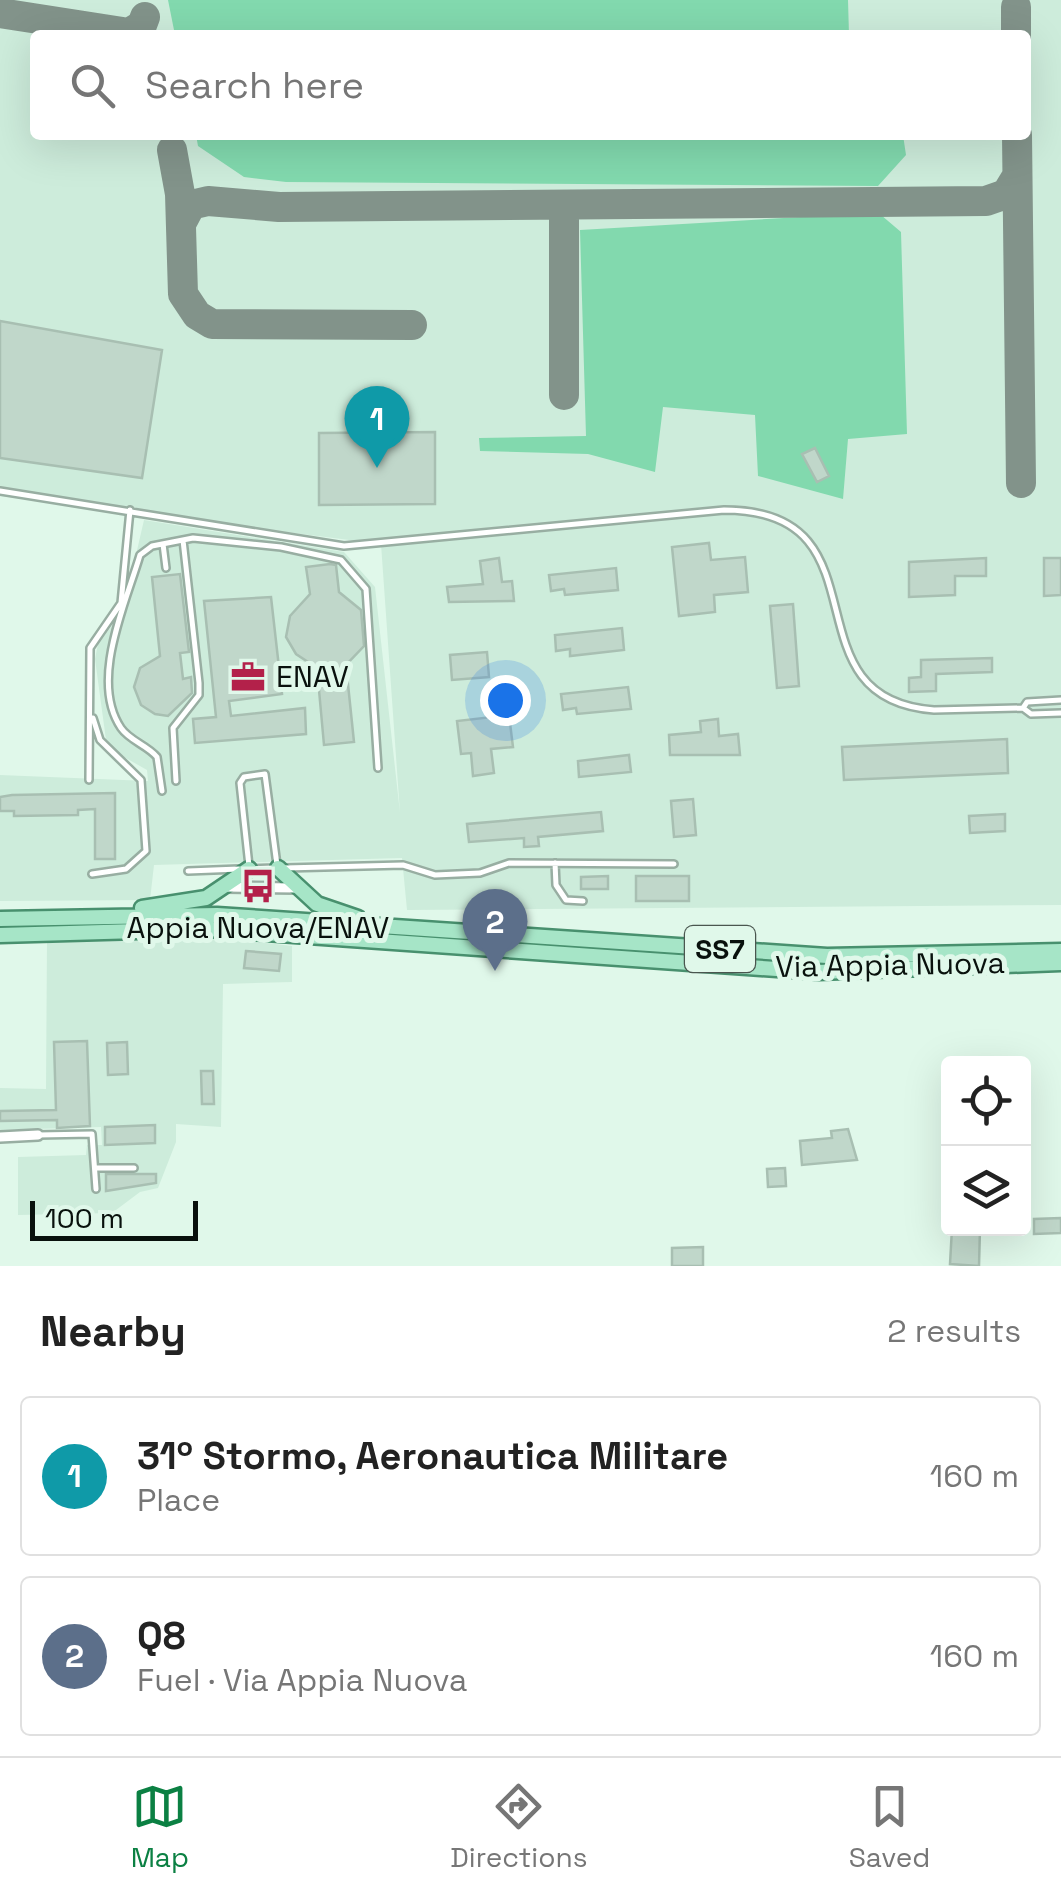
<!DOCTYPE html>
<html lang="en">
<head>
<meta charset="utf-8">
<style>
	body { margin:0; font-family:"Space Grotesk",sans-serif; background:#f2f2f2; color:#222 }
	.controls { position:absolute; right:30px; bottom:30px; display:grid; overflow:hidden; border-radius:10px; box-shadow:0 10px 40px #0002 }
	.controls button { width:90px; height:90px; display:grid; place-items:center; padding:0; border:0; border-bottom:2px solid #e0e0e0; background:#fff; color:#222; font:50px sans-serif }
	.scale { position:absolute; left:30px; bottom:25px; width:168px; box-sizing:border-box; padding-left:10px; border:5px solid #09110d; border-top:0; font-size:28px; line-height:35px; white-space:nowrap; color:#09110d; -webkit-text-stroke:8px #e0f8ea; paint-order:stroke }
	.you { position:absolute; left:505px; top:700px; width:35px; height:35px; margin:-25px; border:8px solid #fff; border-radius:50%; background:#1a73e8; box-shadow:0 0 0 15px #1a73e833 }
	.badge { display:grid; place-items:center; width:65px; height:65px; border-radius:50%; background:#0b8043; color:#fff; font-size:32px; font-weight:700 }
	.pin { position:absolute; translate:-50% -82px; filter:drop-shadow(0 2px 5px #0008) }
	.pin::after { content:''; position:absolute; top:52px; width:35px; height:30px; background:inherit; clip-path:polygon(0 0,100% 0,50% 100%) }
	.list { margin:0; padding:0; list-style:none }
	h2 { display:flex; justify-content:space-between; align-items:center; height:130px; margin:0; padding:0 40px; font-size:42px }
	h2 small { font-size:32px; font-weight:400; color:#767676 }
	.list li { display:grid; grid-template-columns:65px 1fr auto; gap:30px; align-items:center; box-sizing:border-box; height:160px; margin:0 20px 20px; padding:0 20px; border:2px solid #e0e0e0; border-radius:10px }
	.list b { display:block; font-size:38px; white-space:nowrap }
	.list p { margin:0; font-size:32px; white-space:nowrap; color:#767676 }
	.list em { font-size:32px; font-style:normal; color:#767676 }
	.icon { flex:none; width:55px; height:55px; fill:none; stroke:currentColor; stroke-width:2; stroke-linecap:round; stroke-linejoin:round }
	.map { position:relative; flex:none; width:1061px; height:1266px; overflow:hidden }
	.search { position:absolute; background:#fff; box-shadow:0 10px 40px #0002; left:30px; right:30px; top:30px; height:110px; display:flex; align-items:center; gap:25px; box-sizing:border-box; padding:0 35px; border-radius:10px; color:#767676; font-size:38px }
	.sheet { height:490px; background:#fff }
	nav { display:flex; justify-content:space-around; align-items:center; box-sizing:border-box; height:140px; border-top:2px solid #e0e0e0; background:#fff; font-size:28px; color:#767676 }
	nav a { display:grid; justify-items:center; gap:5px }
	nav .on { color:#0b8043 }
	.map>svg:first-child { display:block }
</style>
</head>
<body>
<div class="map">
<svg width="1061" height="1266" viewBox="0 0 1061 1266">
	<rect width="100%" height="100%" fill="#e0f8ea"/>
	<path fill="#cdecdb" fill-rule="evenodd" d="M0 0H1061V905L407 910 402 858 154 865 150 900 0 901V775L148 781 147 770 117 753 106 740 95 659 98 644 123 611 144 520 344 552 375 587 400 813 381 544 0 496ZM35 35H1026V135H35Z
		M223 938 292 946V982L223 984 221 1127 176 1124V1142L158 1188 140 1192 112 1213 18 1215V1157L86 1155 87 1145H102L101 1127 0 1130V1088L46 1089 47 941Z"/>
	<path fill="#82d9ae" d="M168 0H848L849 35H175Z
		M196 135H903L906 155 878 186 286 182 244 177 198 146Z
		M853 214 881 215 901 232 907 434 848 439 843 499 758 476 755 415 663 407 655 472 588 454 480 451 479 438 586 436 580 230Z"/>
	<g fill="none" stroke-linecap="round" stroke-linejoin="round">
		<path stroke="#82938a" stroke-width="30" d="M1016 7V35
			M0 13 129 33 142 25 145 17
			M1017 135 1021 483
			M172 150 180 194 183 294 197 315 212 324 412 325
			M182 222 191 205 208 201 279 207 986 201 1006 194 1017 176
			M564 395V212L573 205"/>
	</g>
	<path fill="#c0d7ca" stroke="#a8bfb2" stroke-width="2.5" d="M0 321 162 350 142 478 0 458Z
		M435 432V504L319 505V433Z
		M815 448 829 476 817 482 802 454Z
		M709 543 711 560 745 557 748 592 714 595 715 612 679 616 672 547Z
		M499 558 502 582 512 581 514 601 449 602 447 587 483 584 480 561Z
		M986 558V576H955V595L909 597V562Z
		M1044 558H1061V595L1044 596Z
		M330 564 336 565 339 592 361 610 364 646 346 665 354 742 324 745 317 668 296 654 286 637 290 616 310 594 306 567Z
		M616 568 618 590 565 595 564 589 551 591 549 575Z
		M180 574 189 652 180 653 183 679 191 677 192 693 168 716 155 714 141 705 134 687 140 668 160 656 152 577Z
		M271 597 282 694 229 701 231 716 305 708 306 734 195 743 193 719 216 717 204 601Z
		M793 604 799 686 777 688 770 606Z
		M622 628 624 650 570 656V649L556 651 555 635Z
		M487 652 489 677 452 680 450 655Z
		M992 658V672L936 674V691L909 692V678L921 677V660Z
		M628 687 631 709 577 714 576 708 563 710 561 694Z
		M509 715 513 747 491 749 494 773 473 776 471 753 461 754 457 721Z
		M718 719 719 736 738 734 740 755H670L669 735 701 732 700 721Z
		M1007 739 1008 773 844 780 842 747Z
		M629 755 631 772 579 777 578 761Z
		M115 793V859H95V809L78 810V815L14 816V811H0V797L12 795Z
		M693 799 696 835 674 837 671 801Z
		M601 812 603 831 538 837 539 846 524 847V838L469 842 467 824Z
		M1005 814V831L970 833 969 816Z
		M608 876V889H581V877Z
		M636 876H689V901H636Z
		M246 951 281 954 279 971 244 968Z
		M87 1041 90 1126 57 1128V1120L0 1121V1111L56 1110 54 1042Z
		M127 1042 128 1074 108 1075 107 1043Z
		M201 1071H213L214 1104H202Z
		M155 1125V1143L105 1145V1127Z
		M848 1129 857 1160 802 1165 800 1141 832 1138 831 1131Z
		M785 1168 786 1186 768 1187 767 1169Z
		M106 1174H156V1183L106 1191Z
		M1061 1218V1233L1034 1234V1219Z
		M952 1228H980L979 1266 950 1264Z
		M703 1247V1266H672V1248Z"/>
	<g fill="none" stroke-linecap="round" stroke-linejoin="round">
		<g stroke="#98aea2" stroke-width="10">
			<path id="service" d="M0 491 344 546 724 510C893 510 781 699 934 710L1023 708 1027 702 1061 700
				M163 544 166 568
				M1023 708 1031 714 1061 713
				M89 780 90 648 121 603 130 510
				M176 781 173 728 199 695V683L183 540
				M162 791 157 757C147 745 130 741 121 728 89 681 126 603 140 555L152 546 193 538 281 547 341 560 366 589 378 768
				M555 863 556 885 566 900 583 901
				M249 866 240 783 244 777 265 774 277 865
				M285 868 403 865 435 875 480 873 509 863 674 864
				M250 869 274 868
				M188 871 239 869
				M92 874 126 869 146 851 141 780 100 740 93 718
				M38 1135 92 1134 96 1189
				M95 1168H134"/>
		</g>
		<g stroke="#98aea2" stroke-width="14">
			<path id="minor" d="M227 887 297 888
				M0 1137 38 1135"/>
		</g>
		<g stroke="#48906e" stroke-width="19">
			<path id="primary" d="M278 868 317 904 358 918
				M142 908 206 898 249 869
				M0 919 217 915 827 956 1061 951
				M0 935 208 929 819 972 1061 963"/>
		</g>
		<use href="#service" stroke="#fff" stroke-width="5"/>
		<use href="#minor" stroke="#fff" stroke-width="9"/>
		<use href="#primary" stroke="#a6e5c7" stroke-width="14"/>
	</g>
	<defs>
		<g id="office-bare" transform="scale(2.7)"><path d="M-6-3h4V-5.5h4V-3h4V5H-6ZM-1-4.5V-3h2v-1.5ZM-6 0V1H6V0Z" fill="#b3214a" stroke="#e0f8ea" stroke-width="2.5" paint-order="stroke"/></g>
		<g id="bus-bare" transform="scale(2.7)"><path d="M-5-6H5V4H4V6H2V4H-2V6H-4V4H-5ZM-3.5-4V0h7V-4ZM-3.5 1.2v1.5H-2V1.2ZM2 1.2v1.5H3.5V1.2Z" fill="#b3214a" stroke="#e0f8ea" stroke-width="2.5" paint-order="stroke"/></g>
	</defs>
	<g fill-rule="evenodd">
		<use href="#office-bare" x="248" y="677"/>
		<use href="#bus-bare" x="258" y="886"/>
	</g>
	<g text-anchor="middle" stroke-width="10" stroke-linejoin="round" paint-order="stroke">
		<rect fill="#e0f8ea" stroke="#4a564f" stroke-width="2.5" x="685" y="926" width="70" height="46" rx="8"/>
		<g font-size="28" font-weight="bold" fill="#09110d">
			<text x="720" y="959">SS7</text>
		</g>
		<g font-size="30" fill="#09110d" stroke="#e0f8ea" text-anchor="start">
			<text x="276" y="687">ENAV</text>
			<text x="258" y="938" text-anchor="middle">Appia Nuova/ENAV</text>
		</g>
		<g font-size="30" fill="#09110d" stroke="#e0f8ea">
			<text transform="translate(890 965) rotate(-1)" y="10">Via Appia Nuova</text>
		</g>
	</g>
</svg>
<div class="controls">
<button><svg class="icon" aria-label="locate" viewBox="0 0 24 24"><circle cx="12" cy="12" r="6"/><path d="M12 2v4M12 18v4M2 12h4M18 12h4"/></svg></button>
<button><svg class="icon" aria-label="layers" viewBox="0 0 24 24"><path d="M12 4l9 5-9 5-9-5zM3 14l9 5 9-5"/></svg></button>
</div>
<div class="scale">100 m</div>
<div class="you"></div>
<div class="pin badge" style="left:377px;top:468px;background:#0f9aa8">1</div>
<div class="pin badge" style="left:495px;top:971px;background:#5c6f8a">2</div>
<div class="search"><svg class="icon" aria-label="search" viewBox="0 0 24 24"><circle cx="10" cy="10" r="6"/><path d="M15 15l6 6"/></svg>Search here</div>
</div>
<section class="sheet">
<h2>Nearby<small>2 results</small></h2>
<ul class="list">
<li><span class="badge" style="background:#0f9aa8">1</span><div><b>31º Stormo, Aeronautica Militare</b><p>Place</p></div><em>160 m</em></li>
<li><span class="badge" style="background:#5c6f8a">2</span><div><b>Q8</b><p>Fuel · Via Appia Nuova</p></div><em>160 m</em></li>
</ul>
</section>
<nav>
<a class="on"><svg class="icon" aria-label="map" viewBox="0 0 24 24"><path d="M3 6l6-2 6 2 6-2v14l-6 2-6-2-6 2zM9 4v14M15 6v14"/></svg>Map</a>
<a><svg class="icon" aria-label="directions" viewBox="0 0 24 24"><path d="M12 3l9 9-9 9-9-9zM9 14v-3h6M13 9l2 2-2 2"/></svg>Directions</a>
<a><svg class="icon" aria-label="saved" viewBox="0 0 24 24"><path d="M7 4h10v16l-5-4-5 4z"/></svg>Saved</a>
</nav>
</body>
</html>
